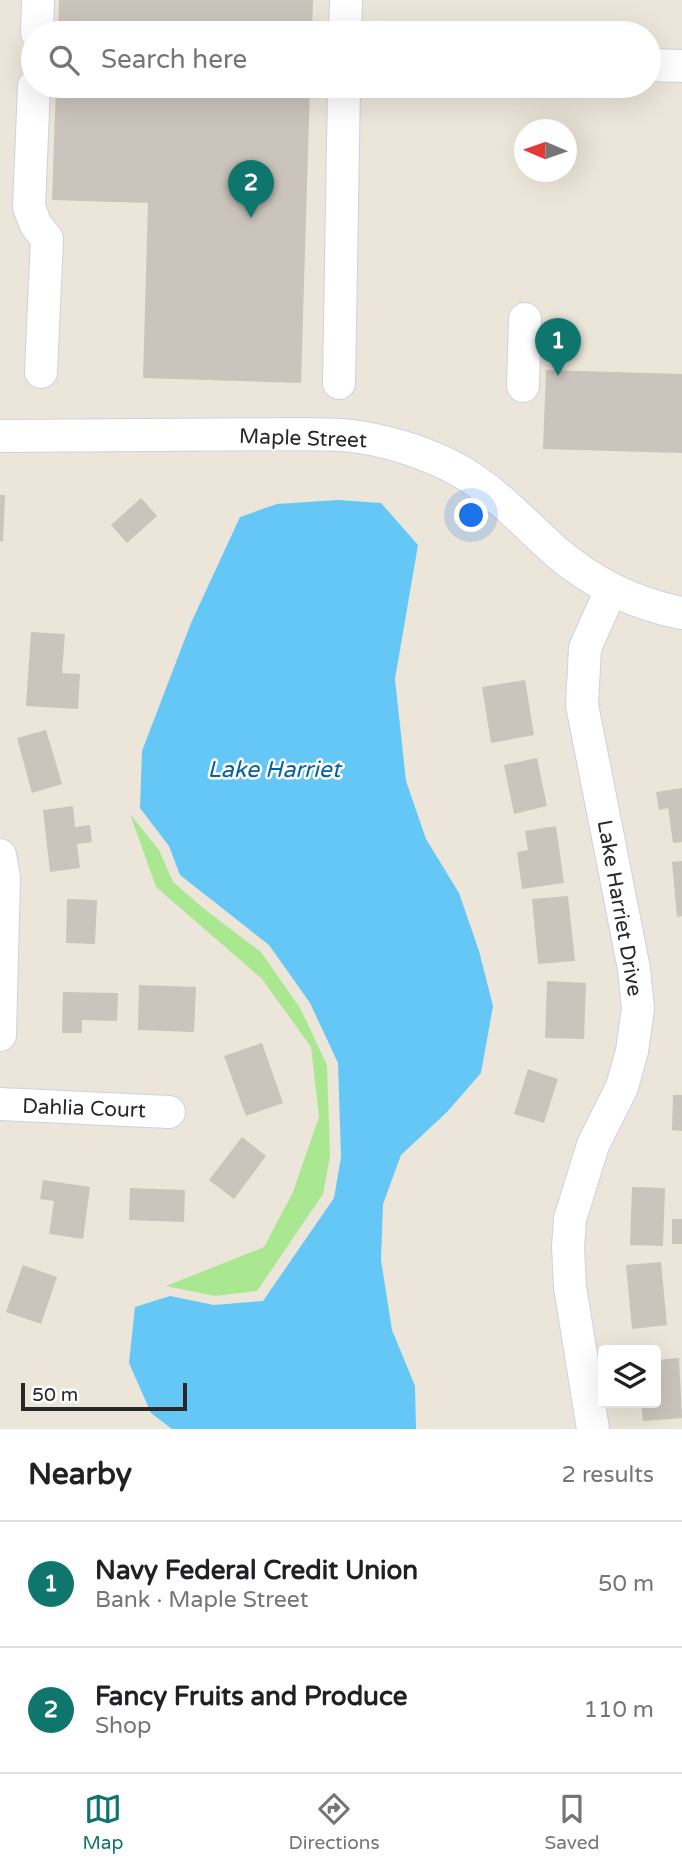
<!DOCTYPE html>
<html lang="en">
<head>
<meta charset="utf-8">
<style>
	body { margin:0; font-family:"Varela Round",sans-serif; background:#f6f6f6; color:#202124 }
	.controls { position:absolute; right:21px; bottom:21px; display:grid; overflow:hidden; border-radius:7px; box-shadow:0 7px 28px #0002 }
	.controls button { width:63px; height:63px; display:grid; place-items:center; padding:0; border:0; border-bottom:2px solid #e0e0e0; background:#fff; color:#202124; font:35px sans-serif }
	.compass { position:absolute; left:514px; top:119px; width:63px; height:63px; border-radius:50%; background:#fff; box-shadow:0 7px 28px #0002; rotate:272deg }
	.scale { position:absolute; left:21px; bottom:18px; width:166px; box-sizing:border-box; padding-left:7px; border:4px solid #282828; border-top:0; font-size:19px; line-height:24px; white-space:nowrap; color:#282828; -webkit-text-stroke:5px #fff; paint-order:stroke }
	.you { position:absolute; left:472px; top:516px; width:24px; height:24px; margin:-18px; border:5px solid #fff; border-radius:50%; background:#1a73e8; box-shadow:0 0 0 10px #1a73e833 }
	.badge { display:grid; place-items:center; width:46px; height:46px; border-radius:50%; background:#0f766e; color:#fff; font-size:23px; font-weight:700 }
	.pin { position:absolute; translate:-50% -58px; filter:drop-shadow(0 2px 4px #0008) }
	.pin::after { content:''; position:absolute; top:37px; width:24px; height:21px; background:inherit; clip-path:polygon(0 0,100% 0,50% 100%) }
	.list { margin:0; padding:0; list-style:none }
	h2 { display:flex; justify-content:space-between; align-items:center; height:91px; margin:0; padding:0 28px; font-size:30px }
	h2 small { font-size:23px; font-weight:400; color:#757577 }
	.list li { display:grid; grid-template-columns:46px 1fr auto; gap:21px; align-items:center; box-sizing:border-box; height:126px; padding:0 28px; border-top:2px solid #e0e0e0 }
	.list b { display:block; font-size:26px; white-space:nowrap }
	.list p { margin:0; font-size:23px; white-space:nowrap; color:#757577 }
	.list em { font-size:23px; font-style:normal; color:#757577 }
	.icon { flex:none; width:38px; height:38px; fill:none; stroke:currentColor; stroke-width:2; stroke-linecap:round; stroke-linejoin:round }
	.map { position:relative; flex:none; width:682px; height:1429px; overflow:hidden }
	.search { position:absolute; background:#fff; box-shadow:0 7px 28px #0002; left:21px; right:21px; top:21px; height:77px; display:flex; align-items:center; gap:18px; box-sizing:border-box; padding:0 24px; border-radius:38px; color:#757577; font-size:26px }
	.sheet { height:343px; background:#fff }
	nav { display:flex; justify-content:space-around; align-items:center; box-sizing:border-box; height:98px; border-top:2px solid #e0e0e0; background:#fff; font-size:19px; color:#757577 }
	nav a { display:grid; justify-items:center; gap:4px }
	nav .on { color:#0f766e }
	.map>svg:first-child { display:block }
</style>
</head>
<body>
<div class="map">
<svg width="682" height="1429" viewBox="0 0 682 1429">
	<rect width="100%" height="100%" fill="#ece5d9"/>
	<path fill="#a9e791" d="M130 814 159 850 173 882 203 908 261 952 300 1008 327 1065 330 1156 323 1194 257 1291 215 1296 166 1286 264 1247 293 1192 319 1117 311 1047 262 979 156 887Z"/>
	<path fill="#64c7f6" d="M338 500 381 503 418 545 395 679 406 781 426 839 459 893 479 951 493 1006 481 1073 447 1112 401 1155 383 1204 381 1260 392 1330 415 1386 416 1429H172L151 1413 129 1363 135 1307 170 1296 214 1305 263 1301 334 1198 341 1157 338 1063 310 1003 269 945 180 875 169 846 140 808 142 751 191 623 240 517 277 504Z"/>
	<path fill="#cac4bc" d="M59 0H313L312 33H58Z
		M56 86H310L301 383 143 378 148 203 52 200Z
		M546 370 682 374V453L543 449Z
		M0 495H5L3 541H0Z
		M141 498 157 516 127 543 111 525Z
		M31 632 65 634 62 673 80 674 78 709 26 706Z
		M525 680 534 735 491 743 482 687Z
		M46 730 62 784 32 793 17 738Z
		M537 758 547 806 514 814 504 765Z
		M682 788V842L673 843 668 808 659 810 656 792Z
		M73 806 75 827 90 825 92 842 77 844 80 868 50 872 43 810Z
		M556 826 564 883 522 889 517 852 528 850 525 831Z
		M682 861V916L677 917 672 862Z
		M568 896 575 961 538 964 532 899Z
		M67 899 97 900 95 944 66 943Z
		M547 981 586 983 584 1039 545 1038Z
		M139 985 196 987 194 1032 138 1030Z
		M63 992 118 993 117 1021 82 1020V1033H62Z
		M262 1043 283 1103 246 1116 224 1056Z
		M528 1069 558 1079 544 1123 514 1114Z
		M673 1095H682V1131L672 1130Z
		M242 1137 266 1156 234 1199 209 1180Z
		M43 1180 90 1187 83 1239 49 1234 54 1201 40 1199Z
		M632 1187 665 1188 663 1246 630 1245Z
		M130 1188 185 1190 184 1222 129 1220Z
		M672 1219H682V1244H672Z
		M661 1262 667 1325 632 1329 626 1265Z
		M23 1265 57 1277 41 1324 6 1312Z
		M679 1358 682 1418 643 1421 641 1403H656V1360Z"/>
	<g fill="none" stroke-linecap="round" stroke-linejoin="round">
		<g stroke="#ced1e3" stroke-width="34">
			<path id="minor" d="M37 33 38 0
				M345 33 346 0
				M649 65 682 66
				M34 86 29 207 36 225 47 239 41 372
				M339 383 344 86
				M523 386 525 319
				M0 436 310 434C326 435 343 434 359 437 392 442 430 454 460 471 495 491 524 523 554 550 591 582 634 604 682 613
				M0 855 4 878 0 1035
				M0 1104 169 1112
				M593 1429 570 1287 568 1247 570 1219 593 1145 622 1087 632 1051 638 1009 634 969 582 705 585 648 611 590"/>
		</g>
		<use href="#minor" stroke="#fff" stroke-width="32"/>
	</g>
	<g text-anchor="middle" stroke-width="5" stroke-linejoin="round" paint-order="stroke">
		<g font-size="21" fill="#282828" stroke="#fff">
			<text transform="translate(303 438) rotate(2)" y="7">Maple Street</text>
			<text transform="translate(620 908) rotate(80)" y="7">Lake Harriet Drive</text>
			<text transform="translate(84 1108) rotate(2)" y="7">Dahlia Court</text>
		</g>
		<g font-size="23" font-style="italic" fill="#0562a0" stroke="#fff">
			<text x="274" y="777">Lake Harriet</text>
		</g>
	</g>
</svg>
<div class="controls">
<button><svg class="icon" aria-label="layers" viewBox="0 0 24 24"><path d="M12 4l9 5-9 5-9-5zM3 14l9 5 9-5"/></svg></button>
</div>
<svg class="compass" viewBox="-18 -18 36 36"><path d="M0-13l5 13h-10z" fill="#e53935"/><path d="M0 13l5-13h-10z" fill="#757577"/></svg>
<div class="scale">50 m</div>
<div class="you"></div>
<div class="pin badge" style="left:558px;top:376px">1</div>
<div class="pin badge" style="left:251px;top:218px">2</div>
<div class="search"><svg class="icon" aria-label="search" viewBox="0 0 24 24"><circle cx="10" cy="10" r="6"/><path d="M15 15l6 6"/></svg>Search here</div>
</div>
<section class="sheet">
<h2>Nearby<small>2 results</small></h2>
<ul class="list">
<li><span class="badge">1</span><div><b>Navy Federal Credit Union</b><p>Bank · Maple Street</p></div><em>50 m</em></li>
<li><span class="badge">2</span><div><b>Fancy Fruits and Produce</b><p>Shop</p></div><em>110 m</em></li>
</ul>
</section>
<nav>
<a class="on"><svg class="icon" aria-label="map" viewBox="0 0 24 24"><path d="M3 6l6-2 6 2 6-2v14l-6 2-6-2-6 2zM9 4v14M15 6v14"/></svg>Map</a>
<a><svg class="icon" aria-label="directions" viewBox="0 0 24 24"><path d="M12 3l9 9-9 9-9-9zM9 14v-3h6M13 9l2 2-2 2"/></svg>Directions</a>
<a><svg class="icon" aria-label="saved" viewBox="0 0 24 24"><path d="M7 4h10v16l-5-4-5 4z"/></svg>Saved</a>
</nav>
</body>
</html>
